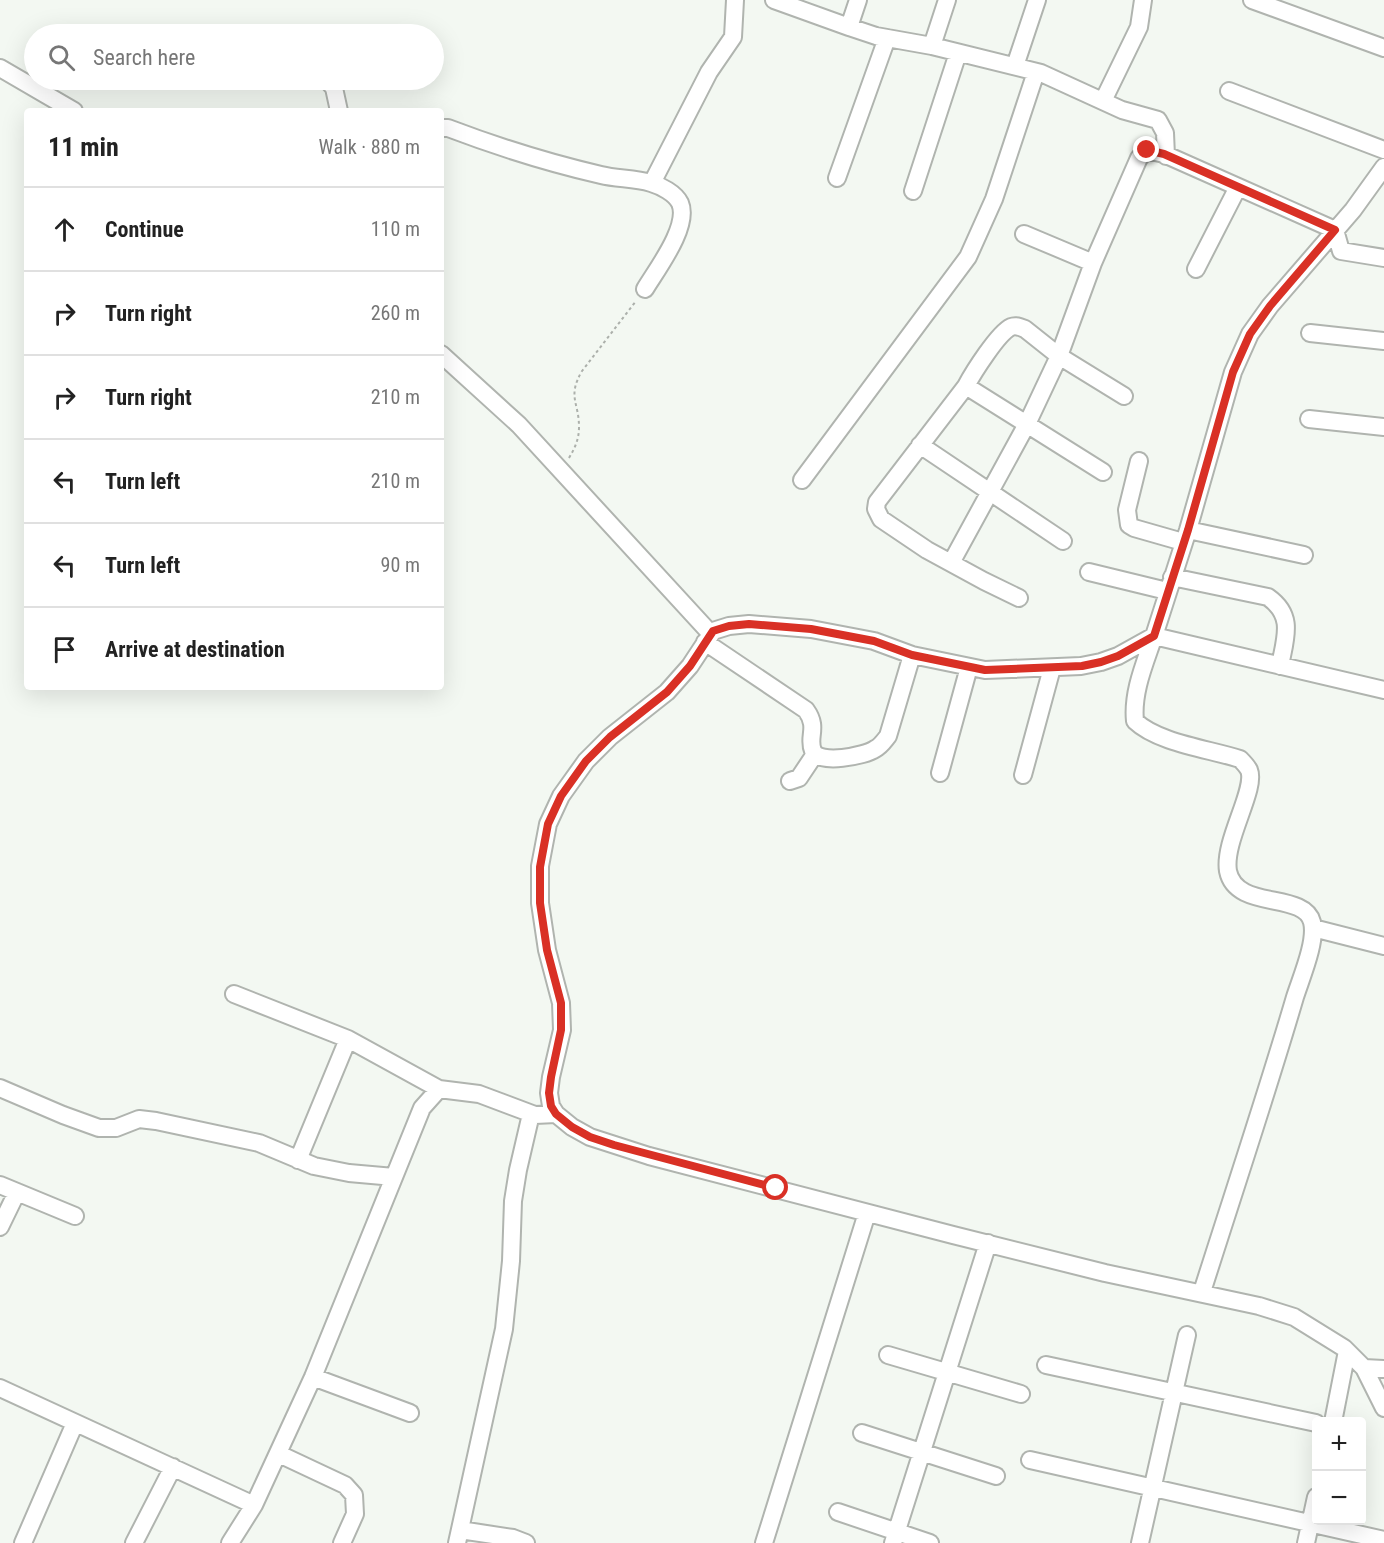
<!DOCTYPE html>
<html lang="en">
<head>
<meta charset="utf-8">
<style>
	body { margin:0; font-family:"Roboto Condensed",sans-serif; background:#f6f6f6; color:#222 }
	.controls { position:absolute; right:18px; bottom:18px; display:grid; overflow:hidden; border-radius:6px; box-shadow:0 6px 24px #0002 }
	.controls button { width:54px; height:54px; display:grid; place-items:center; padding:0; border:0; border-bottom:2px solid #e0e0e0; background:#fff; color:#222; font:30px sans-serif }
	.stop { position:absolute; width:18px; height:18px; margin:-14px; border:4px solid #d93025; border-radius:50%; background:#fff }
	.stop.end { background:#d93025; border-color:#fff; box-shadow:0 2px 6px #0008 }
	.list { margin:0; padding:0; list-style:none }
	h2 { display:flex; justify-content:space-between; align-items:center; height:78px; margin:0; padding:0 24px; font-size:26px }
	h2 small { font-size:20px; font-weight:400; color:#767676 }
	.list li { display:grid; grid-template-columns:39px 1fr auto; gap:18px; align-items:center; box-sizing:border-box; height:84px; padding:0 24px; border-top:2px solid #e0e0e0 }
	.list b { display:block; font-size:22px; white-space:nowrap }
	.list em { font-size:20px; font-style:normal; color:#767676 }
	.icon { flex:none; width:33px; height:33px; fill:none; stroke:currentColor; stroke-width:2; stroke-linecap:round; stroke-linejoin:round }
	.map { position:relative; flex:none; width:1384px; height:1543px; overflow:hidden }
	.search { position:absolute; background:#fff; box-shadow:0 6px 24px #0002; left:24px; top:24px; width:420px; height:66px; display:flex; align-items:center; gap:15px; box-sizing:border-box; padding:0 21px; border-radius:33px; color:#767676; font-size:22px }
	.panel { position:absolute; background:#fff; box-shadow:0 6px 24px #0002; left:24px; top:108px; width:420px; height:582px; border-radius:6px }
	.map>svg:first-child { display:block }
</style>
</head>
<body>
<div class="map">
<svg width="1384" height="1543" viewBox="0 0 1384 1543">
	<rect width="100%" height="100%" fill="#f3f8f2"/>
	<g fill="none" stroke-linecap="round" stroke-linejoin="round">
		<g stroke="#b0b4af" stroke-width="20">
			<path id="minor" d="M774 0 849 27
				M858 0 849 27 876 36 932 46 1041 73 1122 110 1158 120 1165 133 1166 156
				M1252 0 1384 48
				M932 46 947 0
				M1015 66 1037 0
				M0 68 74 111
				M327 80 334 88 339 111
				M1229 91 1384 150
				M1103 101 1139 27 1143 0
				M441 128H448C498 147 549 163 601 175 617 179 634 178 651 183 661 186 675 193 680 203 690 226 657 269 645 289
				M1384 167 1353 210 1270 306 1250 334 1233 372 1188 530 1154 636 1118 656 1101 662 1081 666 985 670 912 655 874 641 811 629 749 624 729 626 713 631 690 666 667 692 610 737 586 761 561 796 548 824 540 866V903L547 950 561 1003 562 1030 551 1077 549 1093 551 1106 556 1114 572 1127 590 1137 649 1156 953 1235 1105 1273 1259 1306 1294 1317 1344 1348 1364 1368 1384 1408
				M837 178 887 38
				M652 183 709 72 733 37 735 0
				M913 191 958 53
				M1024 234 1093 263
				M1196 269 1238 187
				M1310 333 1384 341
				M441 354 519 425 711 634
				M966 386 1103 472
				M1309 419 1384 427
				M920 445 1063 541
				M1139 461 1127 510 1129 525 1134 528 1183 542
				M802 480 968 257 994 199 1036 72
				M1188 530 1304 555
				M951 563 1027 424 1059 356 1093 263 1139 158 1147 150 1164 154 1335 230 1341 251 1384 258
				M1089 572 1167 591
				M1172 577 1268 597C1295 616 1285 638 1280 666
				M1019 598 984 581 927 550 881 519 876 509 877 502 966 386C973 373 998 333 1011 327 1016 325 1020 327 1025 329L1059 356 1124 396
				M705 642 806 710C819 728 807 737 813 751 819 765 865 756 875 749 881 746 884 741 888 736L912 655
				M940 773 969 667
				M1023 775 1052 668
				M790 781 799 778 815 754
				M1313 928 1384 946
				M234 994 348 1039 439 1089
				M0 1088 63 1115 99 1128H116L139 1119 156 1121 259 1143 314 1166 349 1173 394 1177
				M298 1160 348 1039
				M0 1185 75 1216
				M0 1227 17 1192
				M1202 1292C1233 1194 1266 1096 1295 997 1301 978 1317 941 1312 922 1304 891 1236 911 1228 871 1223 841 1257 789 1249 770 1247 766 1243 762 1240 759 1209 749 1158 743 1135 721 1132 692 1145 663 1154 636L1384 690
				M888 1355 1021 1394
				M1046 1365 1316 1423
				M1364 1368 1384 1369
				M313 1377 410 1413
				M0 1388 254 1505
				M1333 1422 1347 1351
				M862 1433 996 1476
				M279 1454 345 1485 354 1495 355 1514 342 1543
				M1030 1460 1384 1540
				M838 1512 930 1543
				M460 1530 513 1538 526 1543
				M23 1543 75 1423
				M134 1543 173 1467
				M230 1543 254 1505 313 1377 422 1108 439 1089 479 1094 535 1115 556 1114
				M457 1543 504 1329 511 1261 513 1201 518 1170 531 1114
				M764 1543 867 1213
				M893 1543 988 1243
				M1140 1543 1187 1335
				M1306 1543 1316 1497"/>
		</g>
		<path stroke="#acb0ab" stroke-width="2" stroke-dasharray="3 3" stroke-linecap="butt" d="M569 458C575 448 579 439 579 427 579 402 567 397 582 371L636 301"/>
		<use href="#minor" stroke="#fff" stroke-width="16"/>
	</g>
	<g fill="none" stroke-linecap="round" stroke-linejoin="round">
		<path stroke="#d93025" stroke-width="8" d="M776 1188 614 1145 590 1137 572 1127 556 1114 551 1106 549 1093 551 1077 561 1030V1003L547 950 540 903V867L548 824 561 796 586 761 610 737 667 692 690 666 713 631 729 626 749 624 811 629 874 641 912 655 985 670 1082 666 1101 662 1118 656 1154 636 1188 530 1233 372 1250 334 1270 306 1335 230 1164 154 1147 150"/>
	</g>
</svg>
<div class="controls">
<button>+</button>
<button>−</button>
</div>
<div class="stop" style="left:776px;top:1188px"></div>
<div class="stop end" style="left:1147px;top:150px"></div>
<div class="search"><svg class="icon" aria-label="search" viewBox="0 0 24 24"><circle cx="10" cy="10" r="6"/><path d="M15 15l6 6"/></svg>Search here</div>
<section class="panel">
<h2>11 min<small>Walk · 880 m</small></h2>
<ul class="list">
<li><svg class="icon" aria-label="ahead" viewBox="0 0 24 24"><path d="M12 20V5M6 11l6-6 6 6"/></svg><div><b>Continue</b></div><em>110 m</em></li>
<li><svg class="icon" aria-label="right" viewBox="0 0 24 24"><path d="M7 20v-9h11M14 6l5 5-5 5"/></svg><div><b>Turn right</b></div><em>260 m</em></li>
<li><svg class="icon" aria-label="right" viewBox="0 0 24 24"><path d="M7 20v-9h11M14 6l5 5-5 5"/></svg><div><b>Turn right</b></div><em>210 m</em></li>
<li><svg class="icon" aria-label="left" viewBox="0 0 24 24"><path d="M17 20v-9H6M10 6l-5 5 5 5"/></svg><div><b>Turn left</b></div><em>210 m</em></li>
<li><svg class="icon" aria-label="left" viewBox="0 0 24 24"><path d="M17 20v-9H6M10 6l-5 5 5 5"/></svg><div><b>Turn left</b></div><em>90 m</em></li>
<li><svg class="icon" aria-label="arrive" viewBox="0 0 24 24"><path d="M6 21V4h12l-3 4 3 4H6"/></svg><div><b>Arrive at destination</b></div></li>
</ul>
</section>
</div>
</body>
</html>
